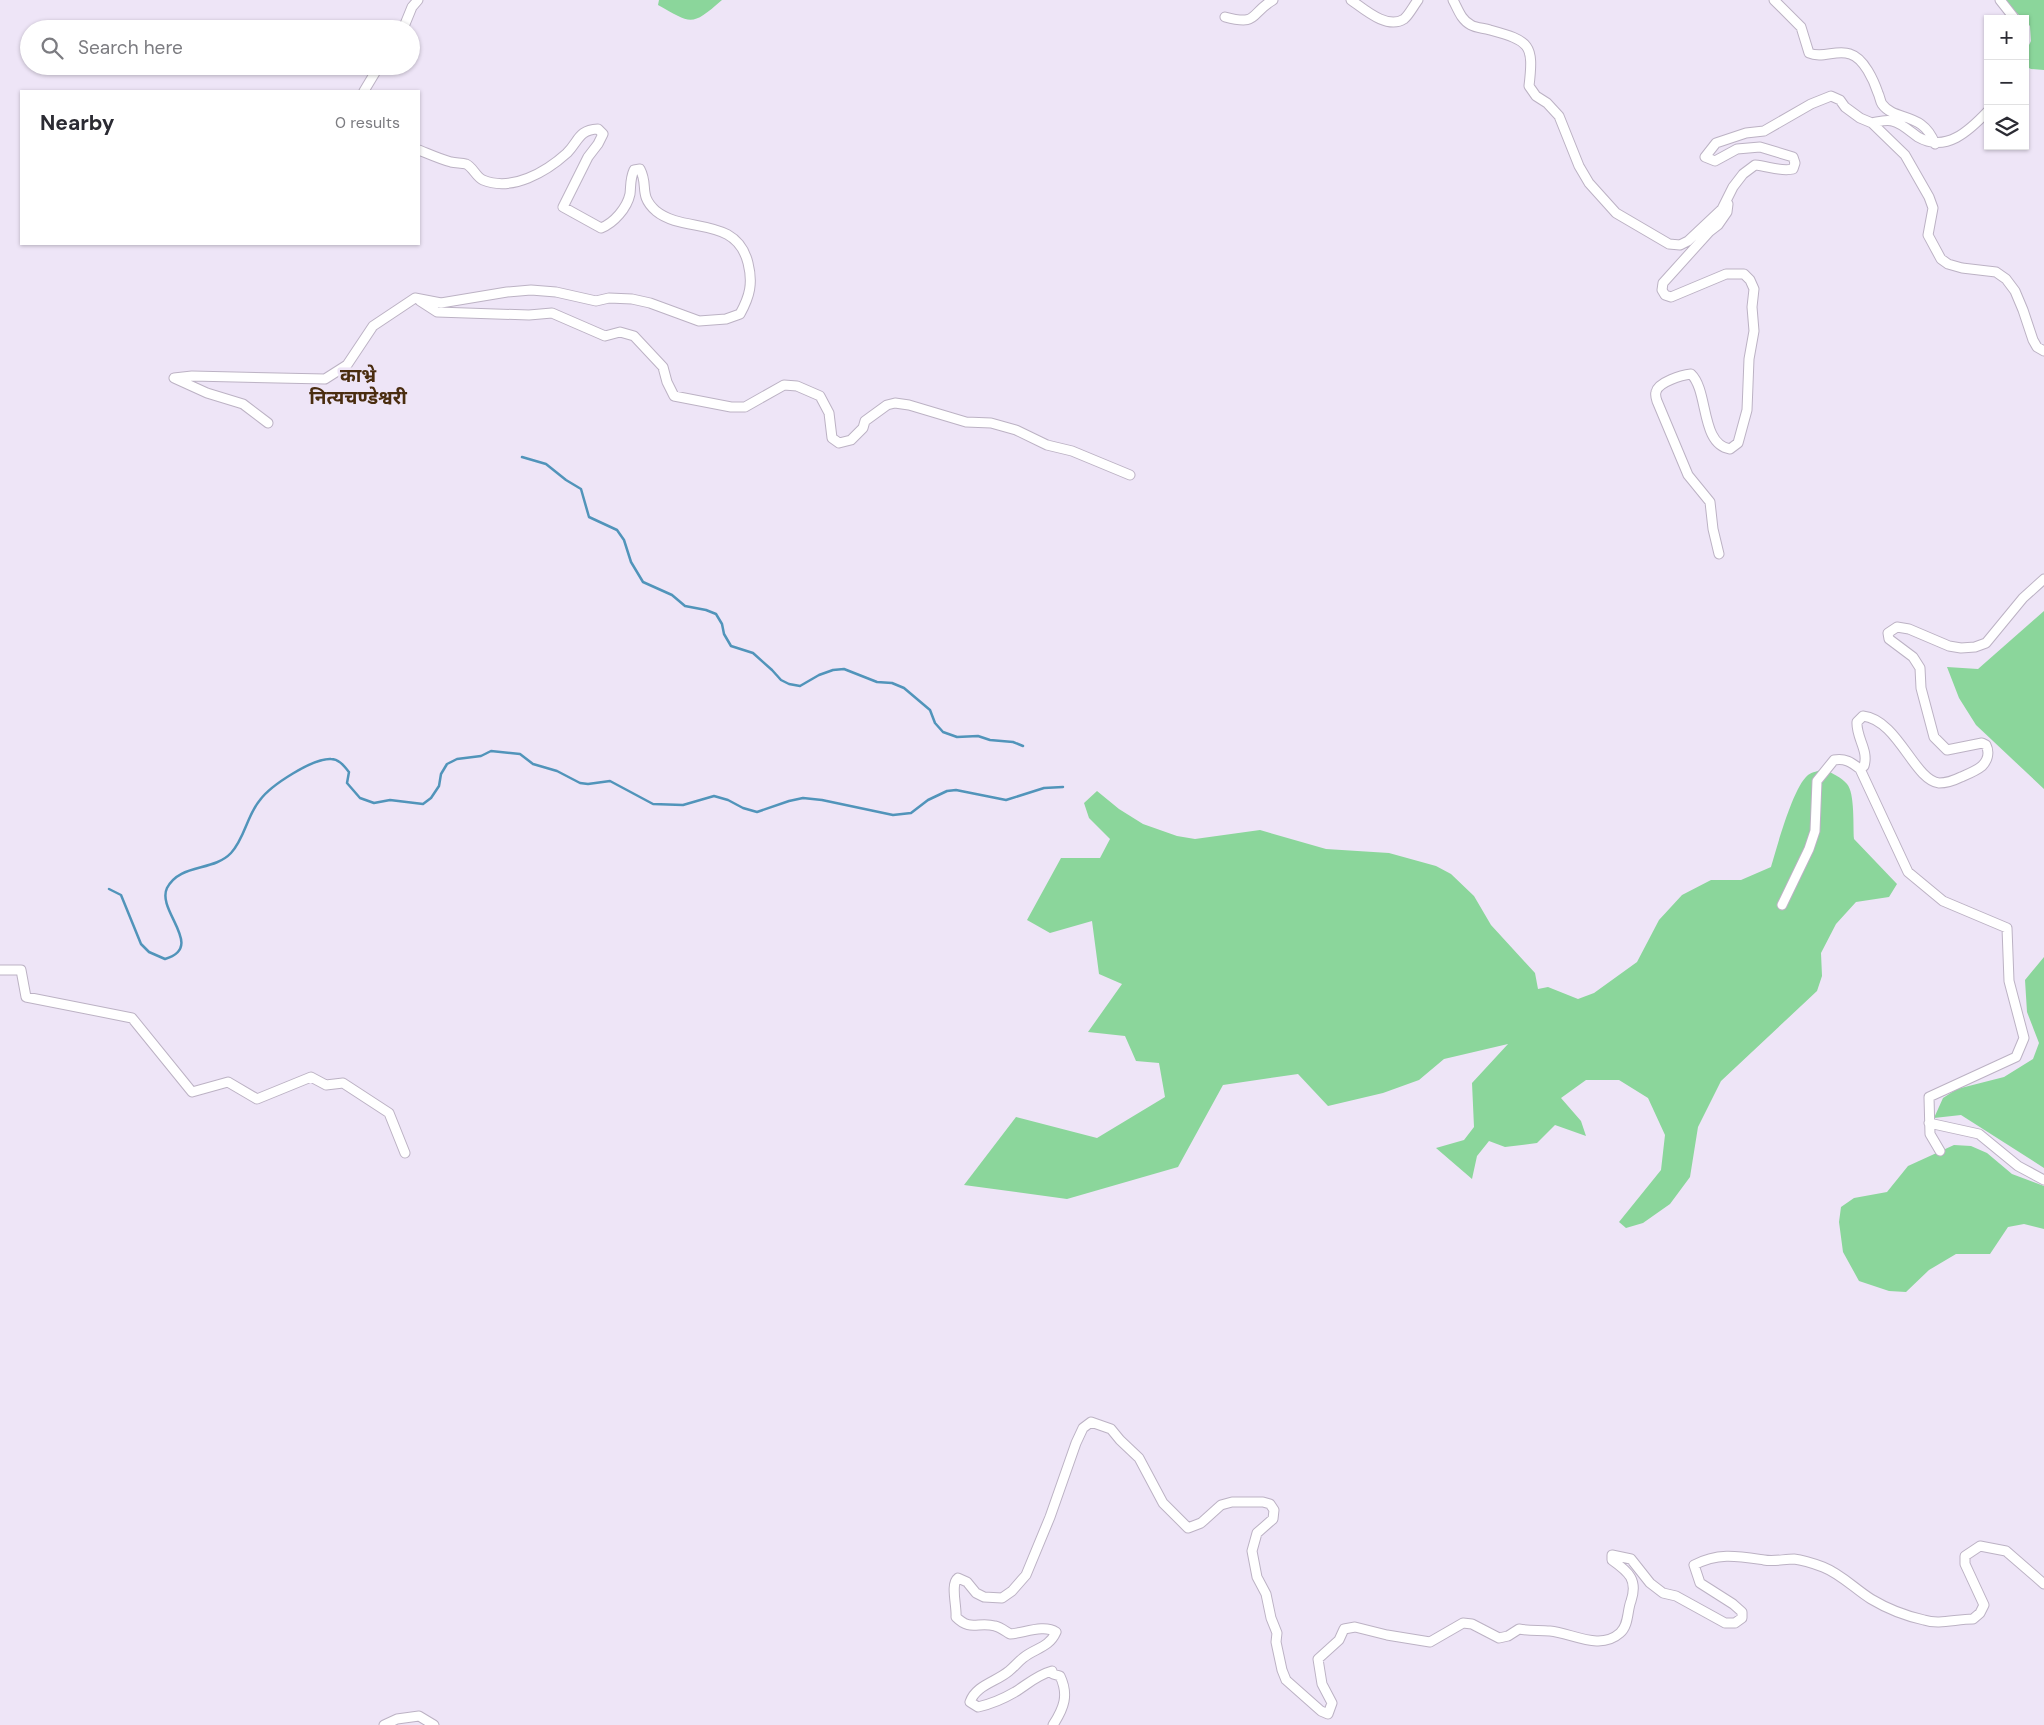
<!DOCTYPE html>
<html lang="en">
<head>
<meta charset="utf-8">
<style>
	body { margin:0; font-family:"DM Sans","Noto Sans Devanagari",sans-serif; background:#f2f2f3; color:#2b2b33 }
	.controls { position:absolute; right:15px; top:15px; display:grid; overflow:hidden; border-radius:0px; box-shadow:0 1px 4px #0004 }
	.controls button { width:45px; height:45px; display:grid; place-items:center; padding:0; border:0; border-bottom:1px solid #e1e1e2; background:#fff; color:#2b2b33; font:25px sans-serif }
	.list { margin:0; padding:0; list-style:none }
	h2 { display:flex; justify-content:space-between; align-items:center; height:65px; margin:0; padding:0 20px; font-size:21px }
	h2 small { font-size:16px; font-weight:400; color:#7c7c81 }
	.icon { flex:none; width:28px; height:28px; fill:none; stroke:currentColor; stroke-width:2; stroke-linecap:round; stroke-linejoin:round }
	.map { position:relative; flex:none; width:2044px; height:1725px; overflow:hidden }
	.search { position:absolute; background:#fff; box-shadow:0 1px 4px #0004; left:20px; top:20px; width:400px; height:55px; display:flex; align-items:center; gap:12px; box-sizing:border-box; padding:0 18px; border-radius:28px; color:#7c7c81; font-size:19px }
	.panel { position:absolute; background:#fff; box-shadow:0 1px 4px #0004; left:20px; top:90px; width:400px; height:155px; border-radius:0px }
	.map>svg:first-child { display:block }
</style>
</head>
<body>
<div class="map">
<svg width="2044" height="1725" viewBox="0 0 2044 1725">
	<rect width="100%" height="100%" fill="#eee5f7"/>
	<path fill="#8bd69b" d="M659 0H722C691 27 692 24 658 5Z
		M2004 0H2044V70L2031 69 2025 66V53L2031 41 2030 26Z
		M2044 611V789L1976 725 1959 698 1947 667 1978 669Z
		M1823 769C1832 773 1841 777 1847 784 1855 793 1853 826 1854 839L1897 884 1889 897 1856 902 1836 924 1821 953 1822 976 1817 991 1721 1081 1698 1127 1690 1177 1670 1204 1643 1223 1626 1228 1619 1222 1661 1170 1665 1135 1648 1098 1619 1080H1586L1561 1098 1581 1121 1586 1136 1555 1125 1537 1143 1505 1147 1489 1141 1477 1156 1472 1179 1436 1148 1464 1140 1474 1127 1472 1083 1508 1044 1444 1059 1419 1080 1383 1093 1328 1106 1298 1074 1223 1085 1178 1167 1067 1199 964 1185 1016 1117 1097 1138 1165 1097 1159 1063 1136 1061 1125 1036 1088 1032 1122 984 1099 974 1092 921 1050 933 1027 920 1061 858H1100L1110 839 1089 818 1084 803 1097 791 1119 809 1143 824 1177 836 1195 839 1260 830 1326 849 1389 853 1436 866 1451 874 1474 896 1491 925 1535 973 1538 989 1548 987 1578 999 1594 993 1637 962 1659 920 1682 895 1711 880H1741L1771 867C1777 847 1793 787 1808 775 1812 772 1819 771 1823 769Z
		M2044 957V1168L1961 1115 1934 1118 1943 1098 1957 1089 2004 1077 2033 1059 2039 1043 2027 1012 2025 980Z
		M1954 1145 1971 1146 1987 1153 2012 1174 2044 1186V1229L2024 1224 2008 1227 1990 1254H1956L1929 1270 1906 1292 1889 1291 1859 1281 1843 1252 1839 1222 1841 1207 1854 1198 1887 1192 1908 1166Z"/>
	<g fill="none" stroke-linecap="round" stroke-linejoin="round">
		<path stroke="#5194ba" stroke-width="2.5" d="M522 457 546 464 566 480 581 489 589 517 617 530 624 540 631 562 643 582 672 595 685 606 706 610 716 614 722 624 724 634 731 646 753 653 772 670 781 680 789 684 800 686 819 675 833 670 844 669 877 682 892 683 904 688 930 710 935 723 943 732 957 737 978 736 990 740 1013 742 1023 746
			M109 889 121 895 141 944 149 952 165 959C206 947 156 911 167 888 180 863 213 872 231 853 245 838 247 815 260 800 271 785 313 758 331 759 339 759 344 766 349 772L347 783 360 798 374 803 390 800 423 804 431 798 439 786 441 774 447 764 457 759 481 756 491 751 520 754 533 764 557 771 580 783 588 784 610 781 653 804 683 805 714 796 728 800 743 808 757 812 789 801 803 798 822 800 893 815 911 813 928 800 947 791 956 790 1006 800 1044 788 1063 787"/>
		<g stroke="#bcb2c4" stroke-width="11">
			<path id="street" d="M1351 0C1364 9 1387 30 1404 19 1409 15 1414 5 1418 0
				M1453 0C1458 9 1461 20 1471 25 1476 28 1484 28 1490 30 1530 41 1534 44 1529 86L1536 96 1547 103 1559 116 1579 166 1589 183 1616 213 1669 244 1680 245 1688 241 1722 209 1733 187 1743 174 1755 165C1768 166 1780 172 1793 169L1795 163 1793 157 1760 147 1737 149 1715 161 1705 157 1716 143 1746 133 1764 131 1811 104 1831 96 1840 100 1845 107 1860 118 1872 123 1905 155 1929 197 1933 208 1928 235 1941 259 1948 264 1962 268 1996 272 2006 279 2015 291 2023 310 2033 340 2037 347 2044 351
				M1774 0 1801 27 1809 53C1822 59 1837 49 1850 54 1864 58 1874 81 1878 93 1880 97 1880 101 1882 104 1895 122 1923 111 1935 144
				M2000 0 2015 19
				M1225 17C1259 26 1249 14 1273 0
				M403 29 412 7 418 0
				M364 91 379 66
				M1872 123C1878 122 1886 119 1892 121 1900 122 1911 132 1918 137 1946 153 1969 131 1988 111
				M420 301 437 312 529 315 552 313 605 336 620 332 634 336 663 367 667 382 674 396 731 407H745L784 385 797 386 820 396 829 413 832 438 839 443 851 440 863 428 865 421 887 405 895 403 909 405 966 422 991 423 1016 430 1047 445 1072 451 1130 475
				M268 423 243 404 207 393 174 378 192 376 325 379 347 365 373 326 415 298 441 303 507 292 531 290 556 292 596 301 609 298 632 299 650 303 699 321 726 319 740 314C750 296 753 283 748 263 736 215 684 234 656 211 638 195 649 186 640 169L634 170C630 179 631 185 630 194 627 208 614 223 601 228L563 207 588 157 598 144 603 134 598 129C578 130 579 141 567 153 546 172 512 192 483 180 476 177 473 167 466 164 462 163 456 163 451 162 440 159 429 154 419 150
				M1719 554 1713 529 1710 502 1688 475 1657 401C1656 398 1655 395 1656 392 1658 382 1682 375 1691 374 1709 391 1700 444 1730 449L1738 443 1747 410 1749 359 1754 331 1752 307 1754 289 1750 280 1744 274H1726L1671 297 1665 295 1662 290 1663 283 1709 232 1718 225 1727 212 1728 204
				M1860 769 1908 872 1943 901 2007 928 2009 981 2024 1038 2016 1057 1929 1097 1930 1134 1940 1151
				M1782 905 1809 849 1815 831 1817 781 1834 760C1845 758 1851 762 1860 769L1864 766C1869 750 1856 738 1857 722L1863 716C1898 720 1914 780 1939 783 1947 783 1955 780 1961 777 1968 774 1976 771 1982 766 1987 761 1990 753 1986 745L1982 743 1947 750 1934 737 1921 688 1920 668 1913 657 1889 639 1888 633 1897 627 1909 629 1949 646 1961 648 1975 647 1986 643 2023 598 2044 579
				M0 970H21L26 997 132 1018 192 1092 228 1082 257 1099 311 1077 326 1085 343 1083 389 1113 405 1153
				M1929 1123 1979 1134 2018 1166 2044 1180
				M384 1725 397 1719 419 1716 434 1725
				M1053 1725C1064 1708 1069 1695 1060 1676L1053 1674 1052 1671C1037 1675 1028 1684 1015 1692 1003 1699 991 1704 978 1707L970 1702C976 1685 996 1682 1009 1671 1014 1667 1018 1662 1023 1658 1035 1648 1049 1648 1056 1632 1044 1624 1024 1633 1010 1634 1005 1631 1000 1627 995 1626 978 1621 971 1632 956 1617 957 1606 950 1584 958 1578L967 1582 976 1593 984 1597 1002 1598 1012 1591 1026 1575 1050 1517 1076 1443 1083 1428 1091 1422 1111 1429 1120 1440 1139 1458 1163 1503 1188 1528 1201 1523 1221 1505 1232 1502H1263L1270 1504 1274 1510 1273 1519 1257 1533 1252 1551 1257 1577 1266 1594 1271 1618 1277 1633 1276 1642 1282 1670 1286 1680 1321 1711 1328 1714 1332 1703 1322 1684 1318 1659 1339 1640 1344 1629 1355 1627 1387 1635 1430 1642 1463 1623 1472 1624 1499 1638 1508 1636 1519 1629C1530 1631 1539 1630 1550 1631 1572 1633 1600 1651 1620 1633 1629 1625 1627 1611 1631 1601 1638 1580 1629 1572 1612 1560V1555L1631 1559 1650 1583 1663 1593 1676 1596 1725 1623H1735L1742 1618V1612L1733 1604 1700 1583 1694 1565C1718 1552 1738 1556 1764 1560 1774 1562 1784 1559 1794 1559 1803 1560 1815 1564 1823 1567 1841 1574 1855 1589 1871 1599 1886 1608 1906 1616 1924 1620 1939 1625 1956 1619 1973 1619L1980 1613 1984 1605 1965 1564V1556L1980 1546 2006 1551 2044 1584"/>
		</g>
		<use href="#street" stroke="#fff" stroke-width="9"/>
	</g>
	<g text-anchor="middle" stroke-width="5" stroke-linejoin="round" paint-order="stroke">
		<g font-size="19" font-weight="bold" fill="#4a2d10" stroke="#eee5f7">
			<text x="358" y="382">काभ्रे<tspan x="358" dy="22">नित्यचण्डेश्वरी</tspan></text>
		</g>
	</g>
</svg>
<div class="controls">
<button>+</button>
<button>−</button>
<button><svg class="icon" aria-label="layers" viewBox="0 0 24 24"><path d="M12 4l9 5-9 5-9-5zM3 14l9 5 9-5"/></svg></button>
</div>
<div class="search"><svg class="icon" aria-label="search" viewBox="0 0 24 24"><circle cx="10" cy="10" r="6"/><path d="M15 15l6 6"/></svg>Search here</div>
<section class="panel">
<h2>Nearby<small>0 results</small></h2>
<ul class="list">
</ul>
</section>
</div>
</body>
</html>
